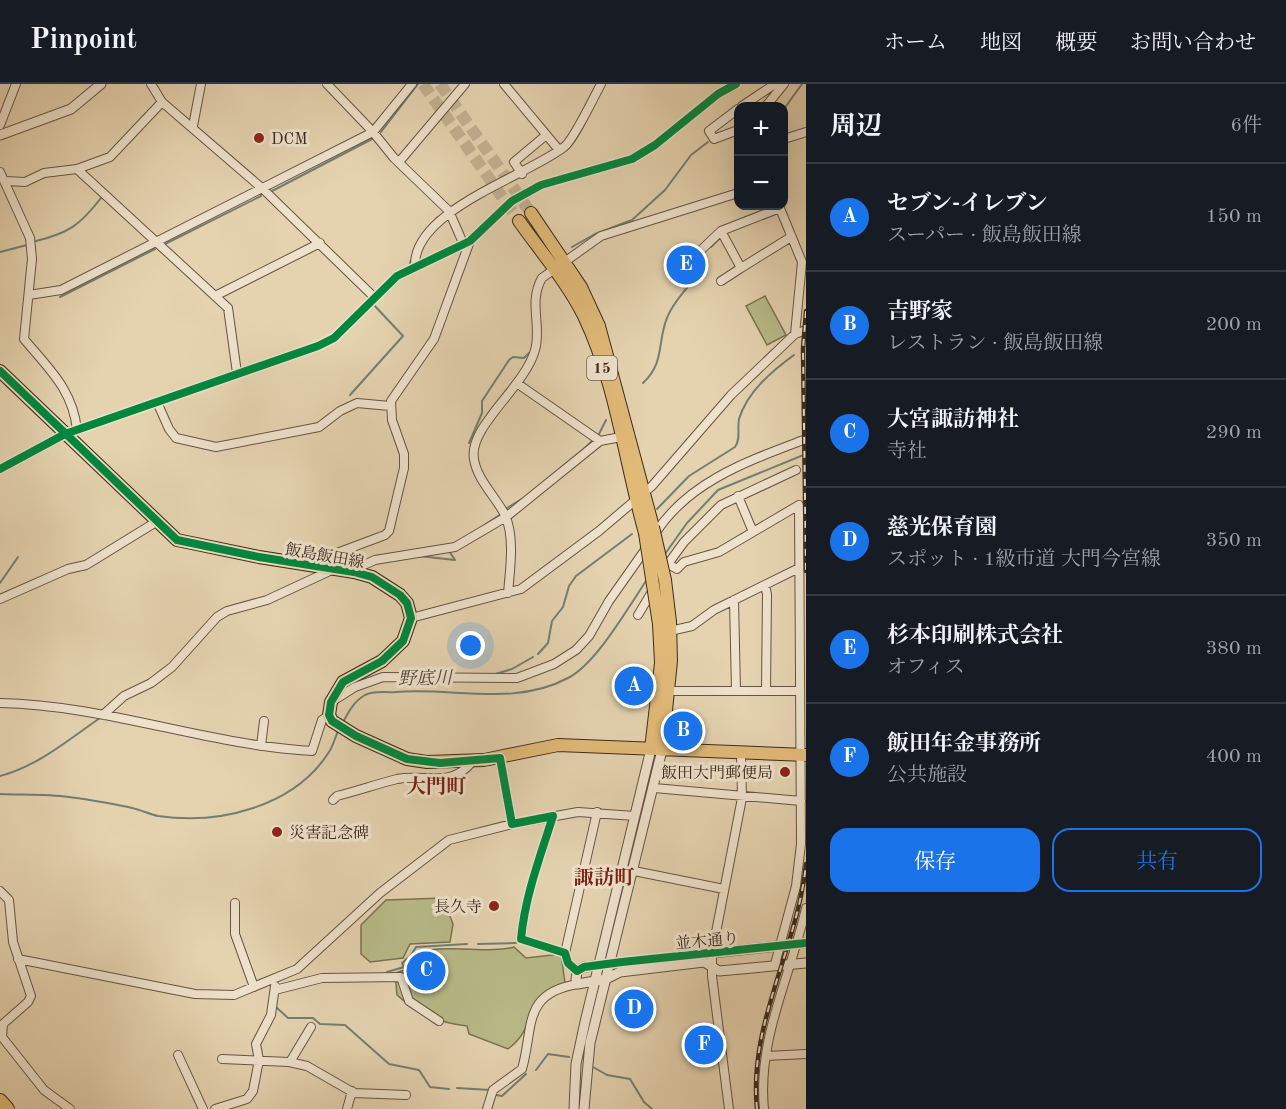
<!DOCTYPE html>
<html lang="ja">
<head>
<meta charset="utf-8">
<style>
	body { margin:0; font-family:"Old Standard TT","Noto Serif JP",serif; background:#242831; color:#f1f3f6 }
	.controls { position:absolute; right:18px; top:18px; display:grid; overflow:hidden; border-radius:12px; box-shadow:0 6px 24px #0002 }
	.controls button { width:54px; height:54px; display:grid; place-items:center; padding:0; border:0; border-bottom:2px solid #363941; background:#171b24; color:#f1f3f6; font:30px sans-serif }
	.you { position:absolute; left:471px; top:562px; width:21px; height:21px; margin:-15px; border:4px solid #fff; border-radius:50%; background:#1a73e8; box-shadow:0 0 0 9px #1a73e833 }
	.badge { display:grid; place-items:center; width:39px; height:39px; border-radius:50%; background:#1a73e8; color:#fff; font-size:20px; font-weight:700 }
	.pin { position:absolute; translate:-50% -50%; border:3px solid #fff; box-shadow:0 2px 6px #0006 }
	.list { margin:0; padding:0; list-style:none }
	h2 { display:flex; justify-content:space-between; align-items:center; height:78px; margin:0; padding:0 24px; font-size:26px }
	h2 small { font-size:20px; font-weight:400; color:#9ea1a6 }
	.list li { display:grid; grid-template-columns:39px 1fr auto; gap:18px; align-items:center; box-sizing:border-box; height:108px; padding:0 24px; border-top:2px solid #363941 }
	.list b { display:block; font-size:22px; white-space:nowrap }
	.list p { margin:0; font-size:20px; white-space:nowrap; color:#9ea1a6 }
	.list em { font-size:20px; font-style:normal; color:#9ea1a6 }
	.actions { display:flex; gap:12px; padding:18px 24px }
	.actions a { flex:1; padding:14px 0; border:2px solid #1a73e8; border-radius:18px; text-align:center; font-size:21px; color:#1a73e8 }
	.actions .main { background:#1a73e8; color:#fff }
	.map { position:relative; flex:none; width:806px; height:1025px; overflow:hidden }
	header { display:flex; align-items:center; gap:36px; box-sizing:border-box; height:84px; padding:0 30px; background:#171b24; border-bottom:2px solid #363941 }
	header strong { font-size:28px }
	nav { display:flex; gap:33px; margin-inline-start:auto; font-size:21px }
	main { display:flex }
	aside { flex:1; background:#171b24 }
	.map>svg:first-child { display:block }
</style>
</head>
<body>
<header>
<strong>Pinpoint</strong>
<nav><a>ホーム</a><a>地図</a><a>概要</a><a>お問い合わせ</a></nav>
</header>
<main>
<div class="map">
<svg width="806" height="1025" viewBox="0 0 806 1025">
	<rect width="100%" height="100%" fill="#e5d3b0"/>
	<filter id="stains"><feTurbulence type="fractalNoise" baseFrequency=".00333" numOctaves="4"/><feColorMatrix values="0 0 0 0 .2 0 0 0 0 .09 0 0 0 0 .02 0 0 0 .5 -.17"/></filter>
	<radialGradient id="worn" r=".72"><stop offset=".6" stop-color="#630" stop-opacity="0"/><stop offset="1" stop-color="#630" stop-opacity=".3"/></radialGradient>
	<path fill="#b8bb88" stroke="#7a7254" stroke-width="1.5" d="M765 212 786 251 767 261 746 222Z
		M443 814 453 840 450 858 410 860 403 874 370 878 361 870V841L386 816Z
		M514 863 526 874 561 870 565 899C515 919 541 941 508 965L469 950 467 942C440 939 417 930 397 911L395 889 405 886 402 879C425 853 483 872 514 863Z"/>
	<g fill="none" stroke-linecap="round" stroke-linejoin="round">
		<path stroke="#727f73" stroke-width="2" d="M784 25 802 0
			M381 48 418 0
			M272 107 374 54
			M429 142 438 133
			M36 157C69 149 80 141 101 114
			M163 161 261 112
			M572 163 595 150 632 136 665 106 691 71 708 58
			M711 163 721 153
			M0 168 27 161
			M410 179 414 171
			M60 213 155 165
			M643 299C665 279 657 258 667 234 672 220 694 194 705 185
			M350 311 403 252 373 220
			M598 352 606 336
			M469 359 482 329V317L509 276 513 273 524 274 529 269
			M581 368 592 357
			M507 424 525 413
			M657 425 689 392 735 363C741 355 737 345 739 335 747 308 772 287 794 271
			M483 442 501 430
			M665 470 687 439 718 406 806 370
			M419 472 455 476 449 467
			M0 499 18 473
			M538 570 548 559 552 537 563 523 569 502 576 492 632 450
			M492 591 512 585 533 573
			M342 640C348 629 353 618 365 611 375 606 385 609 396 608 453 603 514 623 568 594 597 579 629 522 648 494
			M0 692C38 682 68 656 100 634
			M0 710C23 711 46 710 69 713 89 716 111 719 132 724 141 726 149 730 158 732 219 741 294 723 329 668 333 662 335 654 338 647
			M478 860 516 859
			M387 888 404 883 416 863 467 860
			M276 923 288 934H313L320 940 345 941 389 980 419 986 430 1003 449 1005
			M593 983 607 991 630 995 644 1018 652 1025
			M536 986 548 970 569 973
			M457 1004 490 1006
			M496 1011 502 1012 526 990"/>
		<path stroke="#c3b193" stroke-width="12" stroke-dasharray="12 6" stroke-linecap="butt" d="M423 0 519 137
			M440 0 531 129"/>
		<g stroke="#665443" stroke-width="10">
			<path id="minor" d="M151 0 162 18 263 105 375 214
				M327 0 373 48 394 74 449 127 463 159
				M504 0 559 66
				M742 22 775 0
				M766 22 784 0
				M738 25 709 47 714 55 738 46
				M0 41 16 0
				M193 42 201 0
				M784 55 806 48
				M399 78 465 0
				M77 85 228 224 237 289
				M0 88 30 154 32 175 24 255C49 285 73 306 77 346
				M522 90 514 78 545 52
				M6 97 25 98 44 89 77 85 110 73 162 18
				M779 122 802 178 795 250
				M721 147 741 184 791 153
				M699 168 721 147 780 124
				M415 183C412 127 525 93 564 63 573 57 594 13 601 0
				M721 197 741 184
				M29 211 61 206 373 48 412 0
				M215 212 320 159
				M518 300 600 357
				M157 318 169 345 176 354 216 363 319 343 340 327 357 319 390 322
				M0 385 65 350 318 262 334 254 397 192 470 157 512 117 541 101 632 75 655 61 718 10 736 0
				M738 412 753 448
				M655 450C688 397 751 376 806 355
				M668 480 684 458 721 421 796 386
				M321 484 337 469 385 451 389 447 404 384V370L392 336 391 317 434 255 470 157
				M354 488 357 484 375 476 455 463 506 433 600 357 621 353
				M664 488 668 480 677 485 684 478 719 468 799 421 801 760 796 802 775 880
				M765 501 767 510 766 607
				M508 509C510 486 515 453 505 431 496 413 477 396 474 375 468 343 525 303 535 266 542 242 528 218 542 194L601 152 738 109
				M0 515 68 485 86 481 156 438
				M734 516 736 607
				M638 531 653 506
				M411 534 521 505 599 447 652 402 731 311 795 250 806 246
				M670 547 692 542 714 526 799 484
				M669 607H800
				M331 618 355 603 383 593 517 594 554 580 576 566 589 552 609 517 647 463
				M0 619C106 621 207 661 312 667L322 636 329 631
				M103 631 124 612 151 599 172 583 217 533 227 527 267 516 334 485
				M261 662 264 637
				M500 674 512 740
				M654 704 801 717
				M333 716 337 712C357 707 377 700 397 695 424 689 450 705 472 678
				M553 732C540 773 525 812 521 855L565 869 568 879 577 887
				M634 787 724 805
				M0 807 9 816 13 858 31 912 28 918 3 940 2 953 44 1006 70 1025
				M235 819V850L254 903
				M565 869 597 728
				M18 875 195 910 234 911 297 885 380 809 449 756 512 740 578 728 635 732
				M275 906 322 894 401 893 409 917 439 937
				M178 971 203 1025
				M766 972 806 970
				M222 975 289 978 307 982 354 1009 406 1011
				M290 978 311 943
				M215 1025 247 1015 253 1007 259 976 256 960 271 931 275 902
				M347 1025 352 1007
				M487 1025 493 1006 522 985C534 943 522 909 578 900
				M729 1025 712 892V869L742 714 741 669
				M764 1025C757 955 791 891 806 824"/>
		</g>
		<g stroke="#665443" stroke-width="11">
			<path id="tertiary" d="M0 51 71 25 101 0
				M806 859 584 883 577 887 576 895 578 900 606 895 620 888 704 878 719 887 806 879
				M574 1025 576 980 585 938 651 665
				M584 1025 590 959 662 666"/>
		</g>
		<g stroke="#3c2a1f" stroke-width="14">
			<path id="primary" d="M531 129 581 203 599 242 653 443
				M519 137C541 168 567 198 584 232 616 299 625 378 645 449
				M0 287 177 456 259 473 354 488 372 493 400 511 407 519 411 534 403 557 382 577 343 598 331 618 329 631 332 637 356 652 407 675 427 678 484 676 558 661 806 671
				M651 665 661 579 659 540
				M662 666 671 577 670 538"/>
		</g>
		<g stroke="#3c2a1f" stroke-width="16">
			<path id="motorway" d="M0 1017 7 1025"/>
		</g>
		<use href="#minor" stroke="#eee2cc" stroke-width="8"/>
		<use href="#tertiary" stroke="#eee2cc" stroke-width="9"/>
		<use href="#primary" stroke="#e2ba78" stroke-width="12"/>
		<use href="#motorway" stroke="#e2ba78" stroke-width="14"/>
		<g stroke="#3c2a1f" stroke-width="4.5">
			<path id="rail" d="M806 227 803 265 806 487
				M757 1025C748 940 798 863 806 780"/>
		</g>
		<use href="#rail" stroke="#eee2cc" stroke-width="2" stroke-dasharray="7" stroke-linecap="butt"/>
		<g stroke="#3c2a1f" stroke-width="14" stroke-linecap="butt">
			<path id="primary-bridge" d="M653 443 665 496 670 538
				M645 449 659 540"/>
		</g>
		<use href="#primary-bridge" stroke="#e2ba78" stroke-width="12"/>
		<g stroke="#eee2cc" stroke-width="11">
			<path id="cycleway" d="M0 287 177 456 259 473 354 488 372 493 400 511 407 519 411 534 403 557 382 577 343 598 331 618 329 631 332 637 356 652 407 675 440 679 500 674 512 740 553 732C540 773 525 812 521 855L565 869 568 879 577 887 584 883 622 878 806 859
				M0 385 65 350 318 262 334 254 397 192 470 157 512 117 541 101 632 75 655 61 718 10 736 0"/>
		</g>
		<use href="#cycleway" stroke="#00873e" stroke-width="8"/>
	</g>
	<g fill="#8f2418" stroke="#eee2cc" stroke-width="2">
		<circle cx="259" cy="54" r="6"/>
		<circle cx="785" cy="688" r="6"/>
		<circle cx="277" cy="748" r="6"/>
		<circle cx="494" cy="822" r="6"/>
	</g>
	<g text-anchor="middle" stroke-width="6" stroke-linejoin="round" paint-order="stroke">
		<rect fill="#eee2cc" stroke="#716153" stroke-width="1.5" x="587" y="272" width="30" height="24" rx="4.5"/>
		<g font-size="15" font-weight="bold" fill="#3c2a1f">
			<text x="602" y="289">15</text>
		</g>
		<g font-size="16" fill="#3c2a1f" stroke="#eee2cc" text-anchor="start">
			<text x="271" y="60">DCM</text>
			<text x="773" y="694" text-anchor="end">飯田大門郵便局</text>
			<text x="289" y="754">災害記念碑</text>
			<text x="482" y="828" text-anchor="end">長久寺</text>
		</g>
		<g font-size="16" fill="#3c2a1f" stroke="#eee2cc">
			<text transform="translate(325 471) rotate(10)" y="6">飯島飯田線</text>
			<text transform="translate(707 856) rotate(-5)" y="6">並木通り</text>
		</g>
		<g font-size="18" font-style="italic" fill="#4e463b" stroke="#eee2cc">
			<text transform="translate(425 594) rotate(-1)" y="6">野底川</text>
		</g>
		<g font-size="20" font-weight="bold" fill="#7a1f14" stroke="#eee2cc">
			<text x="436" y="709">大門町</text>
			<text x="604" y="800">諏訪町</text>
		</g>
	</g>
	<rect width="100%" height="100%" filter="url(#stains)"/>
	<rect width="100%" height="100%" fill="url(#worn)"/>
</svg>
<div class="controls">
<button>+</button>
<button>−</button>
</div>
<div class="you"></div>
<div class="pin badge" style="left:634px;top:602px">A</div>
<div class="pin badge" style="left:683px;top:647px">B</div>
<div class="pin badge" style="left:426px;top:887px">C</div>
<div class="pin badge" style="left:634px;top:925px">D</div>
<div class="pin badge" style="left:686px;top:181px">E</div>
<div class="pin badge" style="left:704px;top:961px">F</div>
</div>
<aside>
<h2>周辺<small>6件</small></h2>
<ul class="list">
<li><span class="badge">A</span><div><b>セブン-イレブン</b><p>スーパー · 飯島飯田線</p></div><em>150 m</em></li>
<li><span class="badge">B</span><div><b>吉野家</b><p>レストラン · 飯島飯田線</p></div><em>200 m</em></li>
<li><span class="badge">C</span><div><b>大宮諏訪神社</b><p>寺社</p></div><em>290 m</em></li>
<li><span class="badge">D</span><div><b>慈光保育園</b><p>スポット · 1級市道 大門今宮線</p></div><em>350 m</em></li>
<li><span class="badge">E</span><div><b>杉本印刷株式会社</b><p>オフィス</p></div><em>380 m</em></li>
<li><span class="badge">F</span><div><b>飯田年金事務所</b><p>公共施設</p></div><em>400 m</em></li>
</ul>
<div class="actions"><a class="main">保存</a><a>共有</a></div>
</aside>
</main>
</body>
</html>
